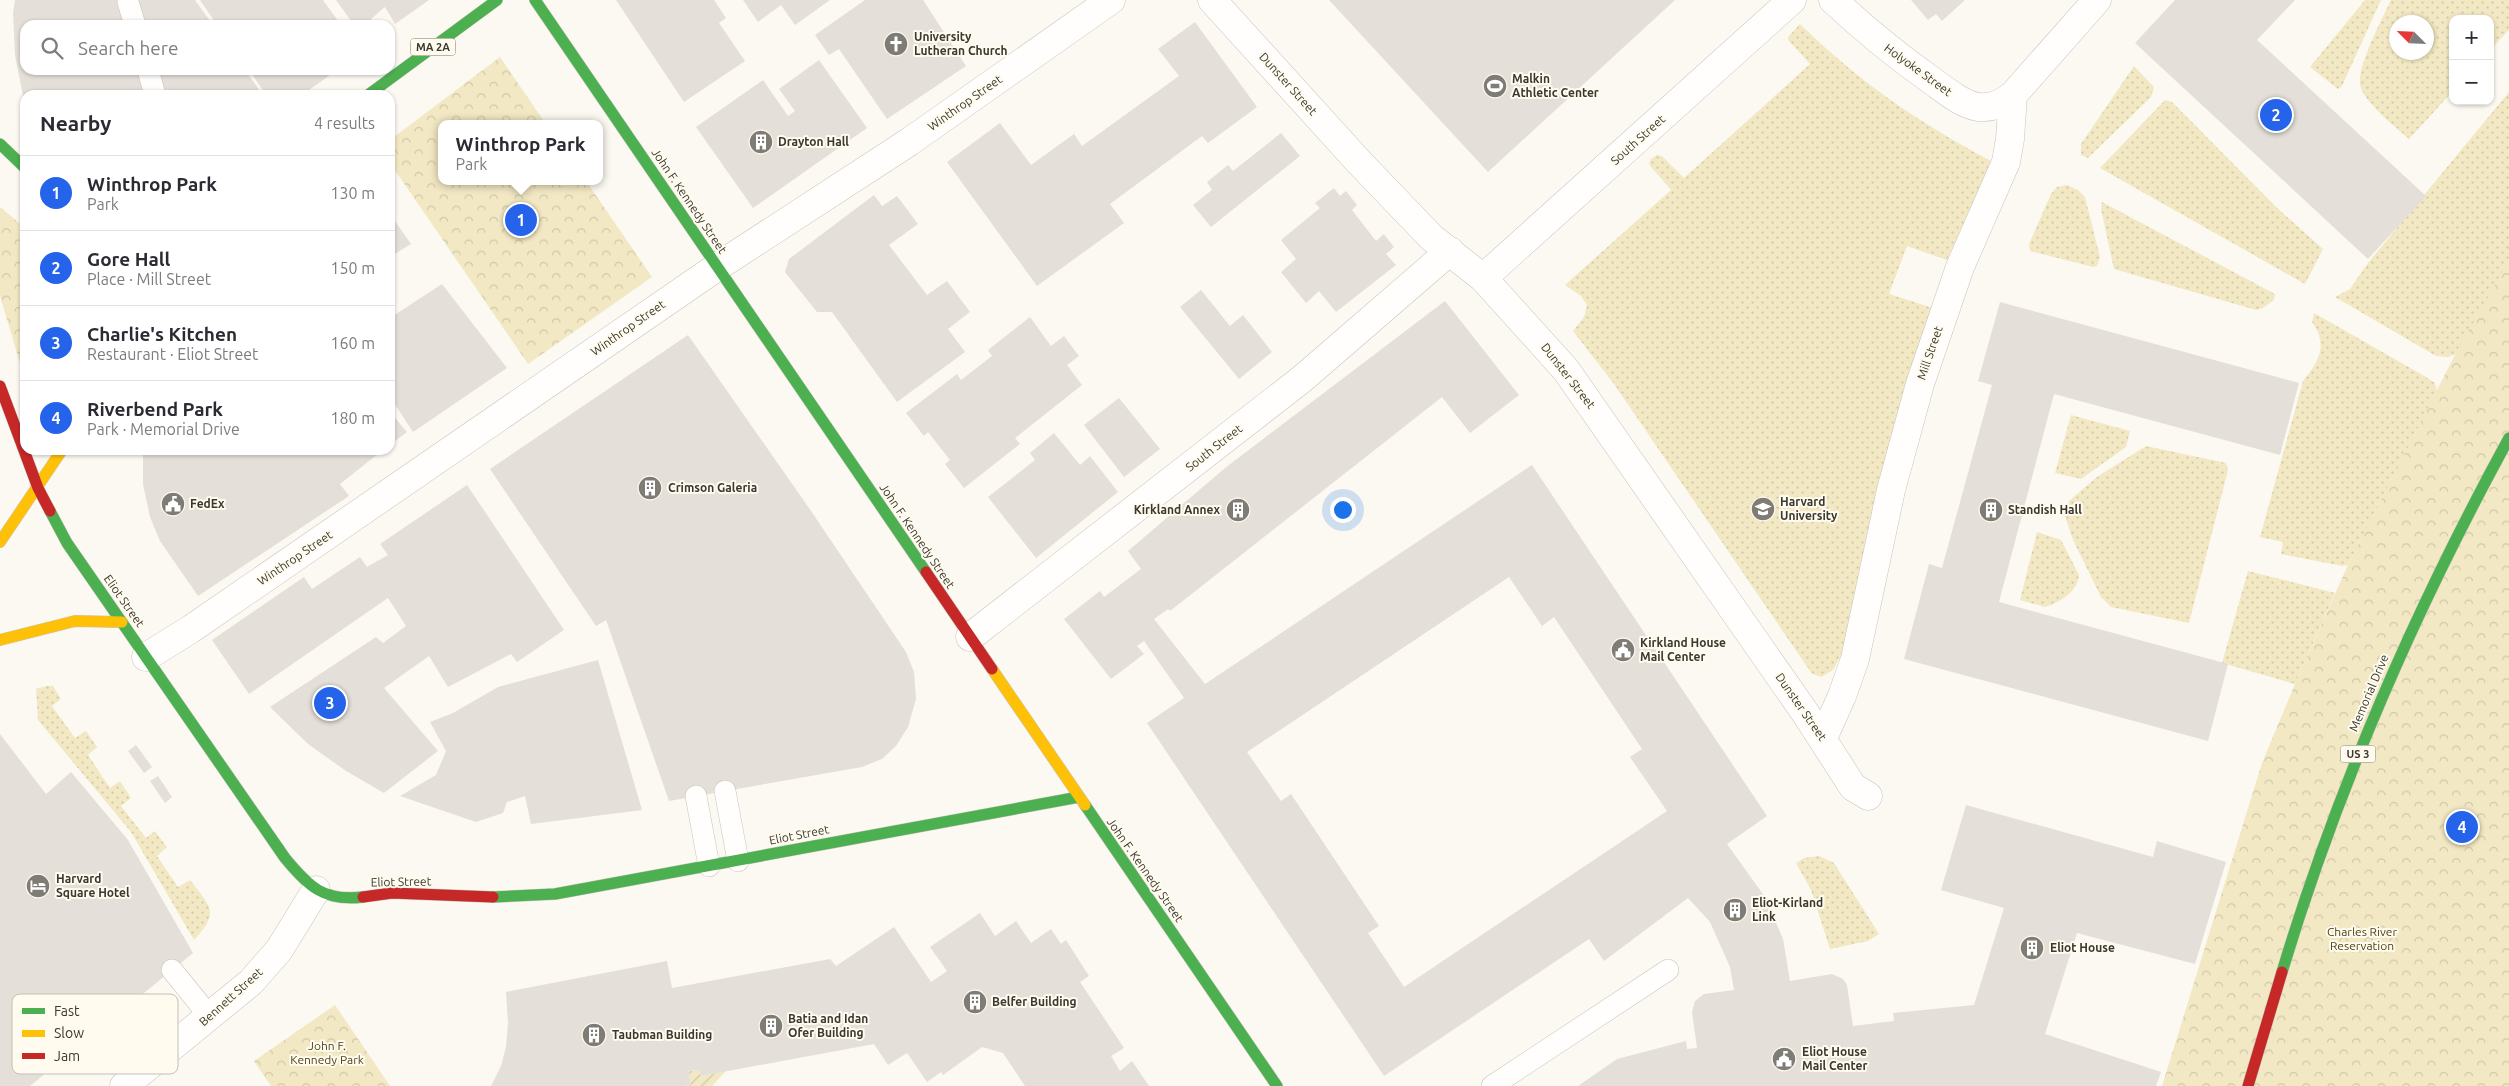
<!DOCTYPE html>
<html lang="en">
<head>
<meta charset="utf-8">
<style>
	body { margin:0; font-family:Ubuntu,sans-serif; background:#f7f7f7; color:#2b2b33 }
	.controls { position:absolute; right:15px; top:15px; display:grid; overflow:hidden; border-radius:10px; box-shadow:0 1px 4px #0004 }
	.controls button { width:45px; height:45px; display:grid; place-items:center; padding:0; border:0; border-bottom:1px solid #e1e1e2; background:#fff; color:#2b2b33; font:25px sans-serif }
	.compass { position:absolute; left:2389px; top:15px; width:45px; height:45px; border-radius:50%; background:#fff; box-shadow:0 1px 4px #0004; rotate:294deg }
	.you { position:absolute; left:1342px; top:509px; width:18px; height:18px; margin:-12px; border:4px solid #fff; border-radius:50%; background:#1a73e8; box-shadow:0 0 0 8px #1a73e833 }
	.badge { display:grid; place-items:center; width:32px; height:32px; border-radius:50%; background:#2563eb; color:#fff; font-size:16px; font-weight:700 }
	.pin { position:absolute; translate:-50% -50%; border:2px solid #fff; box-shadow:0 1px 5px #0006 }
	.popup { position:absolute; left:438px; top:120px; width:165px; height:65px; box-sizing:border-box; display:grid; place-content:center; border-radius:10px; background:#fff; filter:drop-shadow(0 1px 4px #0005); font-size:16px; white-space:nowrap; color:#7c7c81 }
	.popup b { font-size:19px; color:#2b2b33 }
	.popup::after { content:''; position:absolute; left:50%; top:100%; margin-left:-10px; border:10px solid transparent; border-top-color:#fff }
	.list { margin:0; padding:0; list-style:none }
	h2 { display:flex; justify-content:space-between; align-items:center; height:65px; margin:0; padding:0 20px; font-size:21px }
	h2 small { font-size:16px; font-weight:400; color:#7c7c81 }
	.list li { display:grid; grid-template-columns:32px 1fr auto; gap:15px; align-items:center; box-sizing:border-box; height:75px; padding:0 20px; border-top:1px solid #e1e1e2 }
	.list b { display:block; font-size:19px; white-space:nowrap }
	.list p { margin:0; font-size:16px; white-space:nowrap; color:#7c7c81 }
	.list em { font-size:16px; font-style:normal; color:#7c7c81 }
	.icon { flex:none; width:28px; height:28px; fill:none; stroke:currentColor; stroke-width:2; stroke-linecap:round; stroke-linejoin:round }
	.map { position:relative; flex:none; width:2509px; height:1086px; overflow:hidden }
	.search { position:absolute; background:#fff; box-shadow:0 1px 4px #0004; left:20px; top:20px; width:375px; height:55px; display:flex; align-items:center; gap:12px; box-sizing:border-box; padding:0 18px; border-radius:15px; color:#7c7c81; font-size:19px }
	.panel { position:absolute; background:#fff; box-shadow:0 1px 4px #0004; left:20px; top:90px; width:375px; height:365px; border-radius:15px }
	.map>svg:first-child { display:block }
</style>
</head>
<body>
<div class="map">
<svg width="2509" height="1086" viewBox="0 0 2509 1086">
	<defs>
		<pattern id="grass-dots" width="8" height="8" patternUnits="userSpaceOnUse" patternTransform="scale(1.25)"><rect width="8" height="8" fill="#f2e8c3"/><path d="M2 2h.1M6 6h.1" fill="none" stroke="#d0c8a8" stroke-width="1.8" stroke-linecap="round"/></pattern>
		<pattern id="park-crowns" width="20" height="18" patternUnits="userSpaceOnUse" patternTransform="scale(1.25)"><rect width="20" height="18" fill="#f2e8c3"/><path d="M2 6a3 3 0 1 1 6 0M12 15a3 3 0 1 1 6 0" fill="none" stroke="#d0c8a8"/></pattern>
		<pattern id="garden-furrows" width="10" height="10" patternUnits="userSpaceOnUse" patternTransform="scale(1.25)"><rect width="10" height="10" fill="#f2e8c3"/><path d="M-1 1l2-2M0 10L10 0M9 11l2-2" fill="none" stroke="#d0c8a8"/></pattern>
	</defs>
	<rect width="100%" height="100%" fill="#fcf9f2"/>
	<path fill="url(#grass-dots)" fill-rule="evenodd" d="M2365 0H2381L2342 86 2338 89 2310 67Z
		M2391 0H2509V30L2490 50V19H2453V91L2409 139C2397 128 2361 100 2360 84 2358 64 2382 19 2391 0ZM2396 22H2426V52H2396Z
		M1800 24C1858 81 1919 123 1991 161L1947 260 1907 246 1889 294 1933 308 1848 642 1833 670 1821 677 1813 674 1810 671 1614 384 1573 331 1584 317 1587 305 1581 296 1565 285 1671 190 1652 168 1649 164 1651 159 1657 155 1662 156 1684 178 1810 64 1788 40 1789 36Z
		M2134 66 2154 87 2151 97 2088 158 2081 155V144Z
		M2509 92V261L2456 354 2448 357 2436 356 2335 297 2350 289 2368 263Z
		M2165 100 2172 102 2276 207 2323 249 2305 284 2100 168Z
		M2067 185 2078 190 2085 197 2100 257 2097 266 2093 267 2030 251 2029 244 2051 194 2057 187Z
		M2102 202 2275 294 2274 300 2263 308 2256 310 2114 269 2101 209Z
		M2314 313 2426 377 2435 383 2437 391 2348 565 2342 566 2281 554 2283 542 2260 537 2303 381C2320 360 2328 345 2312 322Z
		M2071 415 2130 431 2126 447 2081 479 2055 473Z
		M2146 446 2226 463 2228 470 2189 623 2111 607 2101 597 2073 540 2064 513 2069 501 2097 477Z
		M2037 532 2061 540 2079 575C2078 592 2060 602 2045 607L2020 600Z
		M2248 571 2335 593 2295 684 2222 663Z
		M47 686H53L61 699 52 706 75 738 86 731 97 747 88 755 110 788 120 781 131 798 121 806 146 838 155 831 167 847 157 856 178 887 190 880C211 907 220 912 194 940L131 832 38 720 36 689Z
		M1819 856 1834 863 1879 934 1868 941 1830 949 1811 890 1796 863 1804 858Z"/>
	<path fill="url(#park-crowns)" d="M500 57 546 124H442V181H586L652 277 528 364 390 163V140Z
		M0 207 25 228V380L0 296Z
		M2509 261V1086H2162L2262 763 2295 684 2348 565 2461 343Z
		M335 1005 390 1086H271L254 1061Z"/>
	<path fill="url(#garden-furrows)" d="M699 1070 701 1076 726 1071 712 1086H684L691 1085 688 1071Z"/>
	<path fill="#e4dfd8" fill-rule="evenodd" d="M15 0H118L125 25H25V70H137L144 95H25L24 101 15 55 13 13Z
		M134 0H195L213 25H143Z
		M200 0H323L341 25H217Z
		M336 0H429L395 24 385 7 371 19 374 25H354Z
		M616 0H714L726 18 719 23 745 61 684 102Z
		M743 0H830L795 25 781 5 758 22Z
		M865 0H923L966 66 887 119 839 49 829 55 815 35Z
		M1329 0H1675L1488 172Z
		M1911 0H1965L1942 21 1936 14 1928 20Z
		M2175 0H2295L2257 40 2426 196 2368 259 2135 43Z
		M1195 22 1257 107 1208 143 1202 136 1110 204 1124 223 1037 286 947 162 1000 123 1031 165 1074 134 1082 146 1179 76 1158 49Z
		M819 60 867 128 753 208 696 127 763 80 788 116 795 111 779 89Z
		M156 70H245L263 95H163Z
		M249 70H337L302 95H266Z
		M1281 133 1300 156 1211 227 1193 205 1212 190 1207 182 1228 165 1233 171Z
		M1334 188 1340 196 1346 191 1357 205 1352 210 1376 241 1384 234 1394 247 1386 254 1396 265 1336 312 1319 291 1306 303 1281 272 1296 259 1281 240 1320 208 1315 203Z
		M874 195 882 206 897 196 918 224 889 245 927 295 947 281 970 312 948 329 965 352 897 402 832 312H817L785 272 789 259Z
		M390 214 411 244 390 257Z
		M442 284 507 368 413 432 390 397V318Z
		M1201 290 1230 326 1243 315 1272 352 1239 379 1180 307Z
		M1445 301 1519 395 1470 433 1442 397 1170 611 1168 609 1154 619 1205 684 1532 465 1767 816 1727 844 1765 897 1783 939 1790 981 1832 974 1843 979 1847 985 1853 1026 1894 1021 1893 1013 1974 1005 2004 908 1941 890 1966 805 2153 857 2157 841 2226 862 2195 964 2077 933 2045 1034 2161 1072 2156 1086H1578L1617 1059 1686 1041 1687 1049 1697 1048 1692 1012 1695 1001 1704 994 1734 990 1730 967 1710 922 1688 898 1604 961 1589 939 1384 1076 1147 723 1184 698 1144 641 1137 646 1144 654 1111 679 1064 619 1100 591 1104 597 1141 569 1128 551 1225 468ZM1509 577 1542 626 1554 617 1642 749 1630 757 1667 811 1404 987 1368 933 1379 926 1291 794 1281 801 1247 752Z
		M2000 302 2299 383 2280 455 2054 394 1999 602 2228 664 2208 741 1904 659 1929 564 1942 568 1992 385 1978 381Z
		M1030 317 1051 346 1064 336 1079 356 1067 365 1082 385 1015 438 1020 444 964 488 945 464 950 460 928 432 924 436 906 413 957 374 961 380 992 356 988 350Z
		M688 335 809 508 906 652 914 672 916 699 908 727 896 746 882 759 862 767 669 801 606 620 596 626 490 469Z
		M1119 398 1160 449 1124 477 1084 425Z
		M390 412 407 432 390 445Z
		M1054 433 1080 465 1090 456 1118 492 1036 558 988 497 1035 460 1030 453Z
		M143 450H383L340 484 349 496 198 596 160 541 150 517 143 484Z
		M467 485 564 630 517 662 511 654 448 687 429 656 384 688 438 751 384 793 346 771 308 744 270 707 376 637 383 643 406 626 388 598 249 694 212 640 304 577 312 589 360 557 367 567 388 555 380 544Z
		M598 660 642 810 531 824 525 796 507 802 503 813 476 822 400 796 436 775 446 751 430 722 453 713 498 687Z
		M0 734 46 794 71 772 128 840 193 953 30 1086H0Z
		M136 745 152 767 144 773 128 751Z
		M158 776 172 797 165 803 150 781Z
		M980 913 995 936 1016 921 1031 943 1051 929 1061 944 1066 940 1089 976 1080 982 1124 1048 1111 1056 1120 1071 1132 1061 1149 1086H1025L1003 1053 982 1047 943 1075 941 1072 927 1082 907 1053 888 1065 874 1044 701 1076 699 1070 688 1071 691 1085 684 1086H491L501 1066 506 1047 508 1023 506 992 667 961 672 988 830 959 836 966 894 927 931 982 947 971 930 947Z"/>
	<g fill="none" stroke-linecap="round" stroke-linejoin="round">
		<g stroke="#c5c3bc" stroke-width="22">
			<path id="lane" d="M128 2 135 25
				M148 70 155 95
				M725 791 738 861
				M696 796 709 866
				M172 970 210 1017
				M1492 1086 1668 970"/>
		</g>
		<g stroke="#c5c3bc" stroke-width="29">
			<path id="street" d="M1212 0 1359 162 1432 238 1483 278 1566 370 1806 714 1853 787 1868 796
				M1833 0C1864 29 1897 56 1931 80 1945 90 1961 104 1978 107 1992 109 2003 103 2013 95L2097 0
				M1483 278 1792 0
				M970 637 1302 379 1450 251
				M146 657 191 629 717 267 909 142 1111 0
				M1823 738 1842 696 1855 659 1891 490 1920 384 1960 267 2006 162 2010 139 2013 95
				M124 1086 251 982 279 950 316 890"/>
		</g>
		<g stroke="#c5c3bc" stroke-width="12">
			<path id="fast" d="M535 0 926 572
				M368 95 497 0
				M0 144 25 168
				M50 511 67 543 285 858C308 886 324 902 363 897
				M1085 805 1277 1086
				M493 897 555 894 1079 797
				M2282 972C2338 786 2416 608 2509 438"/>
		</g>
		<g stroke="#c5c3bc" stroke-width="12">
			<path id="slow" d="M0 542 62 450
				M0 640 75 621 122 622
				M992 669 1085 805"/>
		</g>
		<g stroke="#c5c3bc" stroke-width="12">
			<path id="jam" d="M0 386 38 488 50 511
				M926 572 992 669
				M363 897 392 893 493 897
				M2248 1086 2282 972"/>
		</g>
		<use href="#lane" stroke="#fffefd" stroke-width="21"/>
		<use href="#street" stroke="#fffefd" stroke-width="28"/>
		<use href="#fast" stroke="#4caf50" stroke-width="11"/>
		<use href="#slow" stroke="#ffc107" stroke-width="11"/>
		<use href="#jam" stroke="#c62828" stroke-width="11"/>
	</g>
	<defs>
		<g id="church-disc" transform="scale(1.25)"><circle r="9.5" fill="#7e7c74" stroke="#fffbef"/><path d="M-1.2-6h2.4v3.5h3.3v2.4h-3.3V6h-2.4V-.1h-3.3v-2.4h3.3Z" fill="#fff"/></g>
		<g id="stadium-disc" transform="scale(1.25)"><circle r="9.5" fill="#7e7c74" stroke="#fffbef"/><path d="M0-5a6.5 5 0 1 0 0 10a6.5 5 0 1 0 0-10ZM-3.5-1.8h7v3.6h-7Z" fill="#fff"/></g>
		<g id="building-disc" transform="scale(1.25)"><circle r="9.5" fill="#7e7c74" stroke="#fffbef"/><path d="M-4-6H4V6H1V3H-1V6H-4ZM-2.5-4.3h1.7v1.8h-1.7ZM.8-4.3h1.7v1.8H.8ZM-2.5-1h1.7V.8h-1.7ZM.8-1h1.7V.8H.8Z" fill="#fff"/></g>
		<g id="civic-disc" transform="scale(1.25)"><circle r="9.5" fill="#7e7c74" stroke="#fffbef"/><path d="M-.6-6.5H3V-4.5H.6V-3L4-1V1h2V6H-6V1h2V-1L-.6-3ZM-1.2 2.5V6h2.4V2.5Z" fill="#fff"/></g>
		<g id="university-disc" transform="scale(1.25)"><circle r="9.5" fill="#7e7c74" stroke="#fffbef"/><path d="M0-5L7-2L0 1L-7-2ZM-4 1L0 2.5L4 1V4Q0 6-4 4Z" fill="#fff"/></g>
		<g id="hotel-disc" transform="scale(1.25)"><circle r="9.5" fill="#7e7c74" stroke="#fffbef"/><path d="M-6-4.5h1.5V1H6V5H4.5V3h-9V5H-6ZM-4 0a1.8 1.8 0 1 1 3.6 0ZM.5 0V-2.5h3Q6-2.5 6 0Z" fill="#fff"/></g>
	</defs>
	<g fill-rule="evenodd">
		<use href="#church-disc" x="896" y="44"/>
		<use href="#stadium-disc" x="1495" y="86"/>
		<use href="#building-disc" x="761" y="142"/>
		<use href="#building-disc" x="650" y="488"/>
		<use href="#civic-disc" x="173" y="504"/>
		<use href="#university-disc" x="1763" y="509"/>
		<use href="#building-disc" x="1238" y="510"/>
		<use href="#building-disc" x="1991" y="510"/>
		<use href="#civic-disc" x="1623" y="650"/>
		<use href="#hotel-disc" x="38" y="886"/>
		<use href="#building-disc" x="1735" y="910"/>
		<use href="#building-disc" x="2032" y="948"/>
		<use href="#building-disc" x="975" y="1002"/>
		<use href="#building-disc" x="771" y="1026"/>
		<use href="#building-disc" x="594" y="1035"/>
		<use href="#civic-disc" x="1784" y="1059"/>
	</g>
	<g text-anchor="middle" stroke-width="4" stroke-linejoin="round" paint-order="stroke">
		<g fill="#fffbef" stroke="#757269" stroke-width="1">
			<rect x="410.5" y="38.5" width="45" height="17" rx="4"/>
			<rect x="2340.5" y="745.5" width="35" height="17" rx="4"/>
		</g>
		<g font-size="11" font-weight="bold" fill="#3a3830">
			<text x="433" y="51">MA 2A</text>
			<text x="2358" y="758">US 3</text>
		</g>
		<g font-size="12" font-weight="bold" fill="#3a3830" stroke="#fffbef" text-anchor="start">
			<text x="914" y="41">University<tspan x="914" dy="14">Lutheran Church</tspan></text>
			<text x="1512" y="83">Malkin<tspan x="1512" dy="14">Athletic Center</tspan></text>
			<text x="778" y="146">Drayton Hall</text>
			<text x="668" y="492">Crimson Galeria</text>
			<text x="1780" y="506">Harvard<tspan x="1780" dy="14">University</tspan></text>
			<text x="190" y="508">FedEx</text>
			<text x="1220" y="514" text-anchor="end">Kirkland Annex</text>
			<text x="2008" y="514">Standish Hall</text>
			<text x="1640" y="647">Kirkland House<tspan x="1640" dy="14">Mail Center</tspan></text>
			<text x="56" y="883">Harvard<tspan x="56" dy="14">Square Hotel</tspan></text>
			<text x="1752" y="907">Eliot-Kirland<tspan x="1752" dy="14">Link</tspan></text>
			<text x="2050" y="952">Eliot House</text>
			<text x="992" y="1006">Belfer Building</text>
			<text x="788" y="1023">Batia and Idan<tspan x="788" dy="14">Ofer Building</tspan></text>
			<text x="612" y="1039">Taubman Building</text>
			<text x="1802" y="1056">Eliot House<tspan x="1802" dy="14">Mail Center</tspan></text>
		</g>
		<g font-size="12" fill="#3a3830" stroke="#fffbef">
			<text transform="translate(1918 70) rotate(36)" y="4">Holyoke Street</text>
			<text transform="translate(1288 84) rotate(48)" y="4">Dunster Street</text>
			<text transform="translate(965 103) rotate(-35)" y="4">Winthrop Street</text>
			<text transform="translate(1638 140) rotate(-42)" y="4">South Street</text>
			<text transform="translate(689 201) rotate(56)" y="4">John F. Kennedy Street</text>
			<text transform="translate(628 328) rotate(-35)" y="4">Winthrop Street</text>
			<text transform="translate(1930 353) rotate(-71)" y="4">Mill Street</text>
			<text transform="translate(1568 376) rotate(52)" y="4">Dunster Street</text>
			<text transform="translate(1214 448) rotate(-38)" y="4">South Street</text>
			<text transform="translate(917 536) rotate(56)" y="4">John F. Kennedy Street</text>
			<text transform="translate(295 558) rotate(-34)" y="4">Winthrop Street</text>
			<text transform="translate(124 601) rotate(55)" y="4">Eliot Street</text>
			<text transform="translate(2369 693) rotate(-67)" y="4">Memorial Drive</text>
			<text transform="translate(1801 707) rotate(55)" y="4">Dunster Street</text>
			<text transform="translate(799 835) rotate(-11)" y="4">Eliot Street</text>
			<text transform="translate(1145 870) rotate(55)" y="4">John F. Kennedy Street</text>
			<text transform="translate(401 882) rotate(-1)" y="4">Eliot Street</text>
			<text transform="translate(231 997) rotate(-42)" y="4">Bennett Street</text>
		</g>
		<g font-size="12" fill="#4e4319" stroke="#fffbef">
			<text x="2362" y="936">Charles River<tspan x="2362" dy="14">Reservation</tspan></text>
			<text x="327" y="1050">John F.<tspan x="327" dy="14">Kennedy Park</tspan></text>
		</g>
	</g>
	<rect x="12" y="994" width="166" height="80" rx="8" fill="#fffbef" stroke="#c4c0b6" stroke-width="1"/>
	<rect x="22" y="1008" width="23" height="6" fill="#4caf50"/>
	<rect x="22" y="1030" width="23" height="7" fill="#ffc107"/>
	<rect x="22" y="1053" width="23" height="6" fill="#c62828"/>
	<g font-size="14" fill="#3a3830">
		<text x="54" y="1016">Fast</text>
		<text x="54" y="1038">Slow</text>
		<text x="54" y="1061">Jam</text>
	</g>
</svg>
<div class="controls">
<button>+</button>
<button>−</button>
</div>
<svg class="compass" viewBox="-18 -18 36 36"><path d="M0-13l5 13h-10z" fill="#e53935"/><path d="M0 13l5-13h-10z" fill="#7c7c81"/></svg>
<div class="you"></div>
<div class="pin badge" style="left:521px;top:220px">1</div>
<div class="popup"><b>Winthrop Park</b>Park</div>
<div class="pin badge" style="left:2276px;top:115px">2</div>
<div class="pin badge" style="left:330px;top:703px">3</div>
<div class="pin badge" style="left:2462px;top:827px">4</div>
<div class="search"><svg class="icon" aria-label="search" viewBox="0 0 24 24"><circle cx="10" cy="10" r="6"/><path d="M15 15l6 6"/></svg>Search here</div>
<section class="panel">
<h2>Nearby<small>4 results</small></h2>
<ul class="list">
<li><span class="badge">1</span><div><b>Winthrop Park</b><p>Park</p></div><em>130 m</em></li>
<li><span class="badge">2</span><div><b>Gore Hall</b><p>Place · Mill Street</p></div><em>150 m</em></li>
<li><span class="badge">3</span><div><b>Charlie's Kitchen</b><p>Restaurant · Eliot Street</p></div><em>160 m</em></li>
<li><span class="badge">4</span><div><b>Riverbend Park</b><p>Park · Memorial Drive</p></div><em>180 m</em></li>
</ul>
</section>
</div>
</body>
</html>
